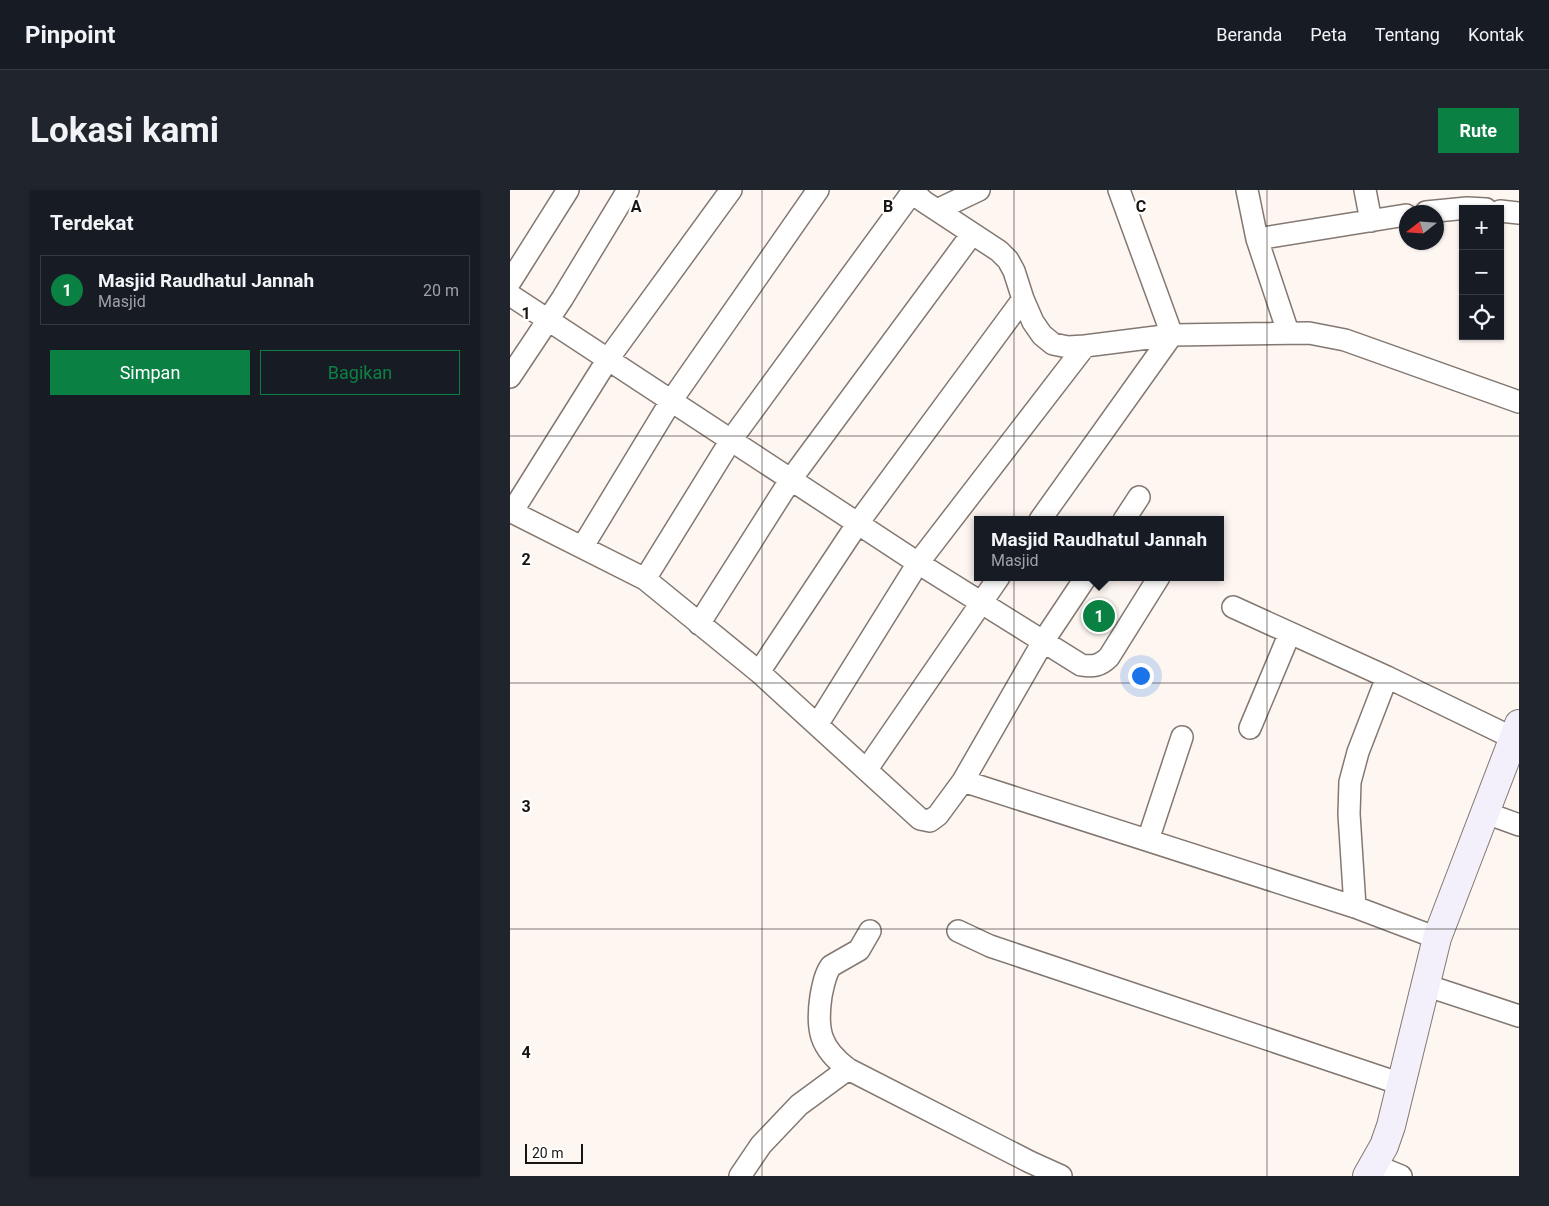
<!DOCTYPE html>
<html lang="id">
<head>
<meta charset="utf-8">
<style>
	body { margin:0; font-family:Roboto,sans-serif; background:#20242c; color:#f1f3f6 }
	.controls { position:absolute; right:15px; top:15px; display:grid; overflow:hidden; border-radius:0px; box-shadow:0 1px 4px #0004 }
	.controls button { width:45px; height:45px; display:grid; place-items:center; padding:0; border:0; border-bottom:1px solid #363941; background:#171b24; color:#f1f3f6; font:25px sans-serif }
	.compass { position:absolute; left:889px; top:15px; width:45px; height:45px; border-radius:50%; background:#171b24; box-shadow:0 1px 4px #0004; rotate:253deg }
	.scale { position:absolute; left:15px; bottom:12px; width:58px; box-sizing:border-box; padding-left:5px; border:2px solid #181411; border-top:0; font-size:14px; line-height:18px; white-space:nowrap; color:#181411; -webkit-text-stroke:4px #fff; paint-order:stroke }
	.you { position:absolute; left:630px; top:485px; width:18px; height:18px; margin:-12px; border:4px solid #fff; border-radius:50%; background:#1a73e8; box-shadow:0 0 0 8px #1a73e833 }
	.badge { display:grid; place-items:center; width:32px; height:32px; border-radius:50%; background:#0b8043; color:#fff; font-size:16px; font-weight:700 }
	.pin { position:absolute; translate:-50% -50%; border:2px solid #fff; box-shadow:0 1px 5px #0006 }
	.popup { position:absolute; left:464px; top:326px; width:250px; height:65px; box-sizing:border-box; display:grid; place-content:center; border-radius:0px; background:#171b24; filter:drop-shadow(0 1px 4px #0005); font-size:16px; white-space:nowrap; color:#9ea1a6 }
	.popup b { font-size:19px; color:#f1f3f6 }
	.popup::after { content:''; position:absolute; left:50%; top:100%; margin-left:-10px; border:10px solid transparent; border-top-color:#171b24 }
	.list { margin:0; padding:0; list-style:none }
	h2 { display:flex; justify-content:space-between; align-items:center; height:65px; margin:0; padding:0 20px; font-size:21px }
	h2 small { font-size:16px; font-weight:400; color:#9ea1a6 }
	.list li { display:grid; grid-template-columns:32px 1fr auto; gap:15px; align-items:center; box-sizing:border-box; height:70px; margin:0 10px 10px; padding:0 10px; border:1px solid #363941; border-radius:0px }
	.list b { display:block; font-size:19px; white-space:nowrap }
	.list p { margin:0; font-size:16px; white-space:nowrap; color:#9ea1a6 }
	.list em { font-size:16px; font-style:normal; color:#9ea1a6 }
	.actions { display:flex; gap:10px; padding:15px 20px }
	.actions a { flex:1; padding:11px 0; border:1px solid #0b8043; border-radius:0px; text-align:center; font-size:18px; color:#0b8043 }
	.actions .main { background:#0b8043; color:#fff }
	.icon { flex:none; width:28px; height:28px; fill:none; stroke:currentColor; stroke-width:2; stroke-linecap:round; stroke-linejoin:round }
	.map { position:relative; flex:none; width:1009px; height:986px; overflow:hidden; border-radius:0px }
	header { display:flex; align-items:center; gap:30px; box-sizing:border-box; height:70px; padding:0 25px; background:#171b24; border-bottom:1px solid #363941 }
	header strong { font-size:24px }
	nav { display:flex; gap:28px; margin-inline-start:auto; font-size:18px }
	.intro { display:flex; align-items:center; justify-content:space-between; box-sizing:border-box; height:120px; padding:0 30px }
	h1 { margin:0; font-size:35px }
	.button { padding:12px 22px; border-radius:0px; background:#0b8043; color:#fff; font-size:18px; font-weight:700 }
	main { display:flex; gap:30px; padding:0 30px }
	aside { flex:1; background:#171b24; border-radius:0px; box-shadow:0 1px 4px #0004 }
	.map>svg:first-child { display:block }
</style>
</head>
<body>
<header>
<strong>Pinpoint</strong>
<nav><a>Beranda</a><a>Peta</a><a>Tentang</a><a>Kontak</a></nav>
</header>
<div class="intro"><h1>Lokasi kami</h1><a class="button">Rute</a></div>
<main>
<aside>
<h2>Terdekat<small></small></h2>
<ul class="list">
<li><span class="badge">1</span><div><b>Masjid Raudhatul Jannah</b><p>Masjid</p></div><em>20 m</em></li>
</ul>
<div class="actions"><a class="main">Simpan</a><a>Bagikan</a></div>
</aside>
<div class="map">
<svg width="1009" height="986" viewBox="0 0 1009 986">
	<rect width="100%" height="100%" fill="#fef6f1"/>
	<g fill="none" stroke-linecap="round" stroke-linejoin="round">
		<g stroke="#837871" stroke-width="24">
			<path id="street" d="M402 0 413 11 489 61 498 70 504 81 513 109 523 132 532 145 543 154 558 157 575 156 662 145 799 143 835 150 1009 212
				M737 0 747 49 778 142
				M855 0 861 31
				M427 20 469 0
				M990 21 1009 23
				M916 22 957 18 976 19
				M747 49 896 25
				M0 92 58 0
				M0 105 408 373 571 475C583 477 590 476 599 467L649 387
				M0 187 52 109 118 0
				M0 321 135 389 249 482 410 629 420 631 428 625 453 591 534 450 576 387
				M2 322 98 169 221 0
				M530 330 662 145 609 0
				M614 330 629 307
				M73 356 161 211 308 0
				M135 389 221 250 403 1
				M723 417 877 487 1003 548
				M189 434 281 289 462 44
				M249 482 348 333 513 109
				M307 535 408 373 575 156
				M740 538 779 445
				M357 579 489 387
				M453 591 845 717 927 748
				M976 623 1009 635
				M638 650 672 547
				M845 717 839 624 840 592 848 562 877 487
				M448 741 480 756 891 894
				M915 795 1009 826
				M338 879C310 858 306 840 311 806 313 796 315 784 321 776L349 760 360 741
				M864 975 891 986
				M230 986 251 955 289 915 338 879 520 972 551 986"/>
		</g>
		<g stroke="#837871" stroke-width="30">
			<path id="secondary" d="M857 986 874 956 881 936 927 748 1009 534"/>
		</g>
		<use href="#street" stroke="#fff" stroke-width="21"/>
		<use href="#secondary" stroke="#f3f0fc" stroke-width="28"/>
	</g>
	<path fill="none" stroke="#181411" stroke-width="1" stroke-opacity="0.55" d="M252 0V986M504 0V986M757 0V986M0 246H1009M0 493H1009M0 739H1009"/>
	<g font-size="16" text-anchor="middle" font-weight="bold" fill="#181411" stroke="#fff" stroke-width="4.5" stroke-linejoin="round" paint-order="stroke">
		<text x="126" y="22">A</text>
		<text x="378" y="22">B</text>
		<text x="631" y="22">C</text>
		<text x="16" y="129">1</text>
		<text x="16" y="375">2</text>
		<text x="16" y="622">3</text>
		<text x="16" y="868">4</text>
	</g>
</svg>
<div class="controls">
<button>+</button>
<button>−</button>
<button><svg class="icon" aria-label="locate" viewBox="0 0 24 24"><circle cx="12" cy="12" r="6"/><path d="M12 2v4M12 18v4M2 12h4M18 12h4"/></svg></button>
</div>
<svg class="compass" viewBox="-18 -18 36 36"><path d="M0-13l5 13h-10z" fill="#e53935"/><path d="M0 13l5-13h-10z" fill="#9ea1a6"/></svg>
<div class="scale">20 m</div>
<div class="you"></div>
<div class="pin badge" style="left:589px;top:426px">1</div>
<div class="popup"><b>Masjid Raudhatul Jannah</b>Masjid</div>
</div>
</main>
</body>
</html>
